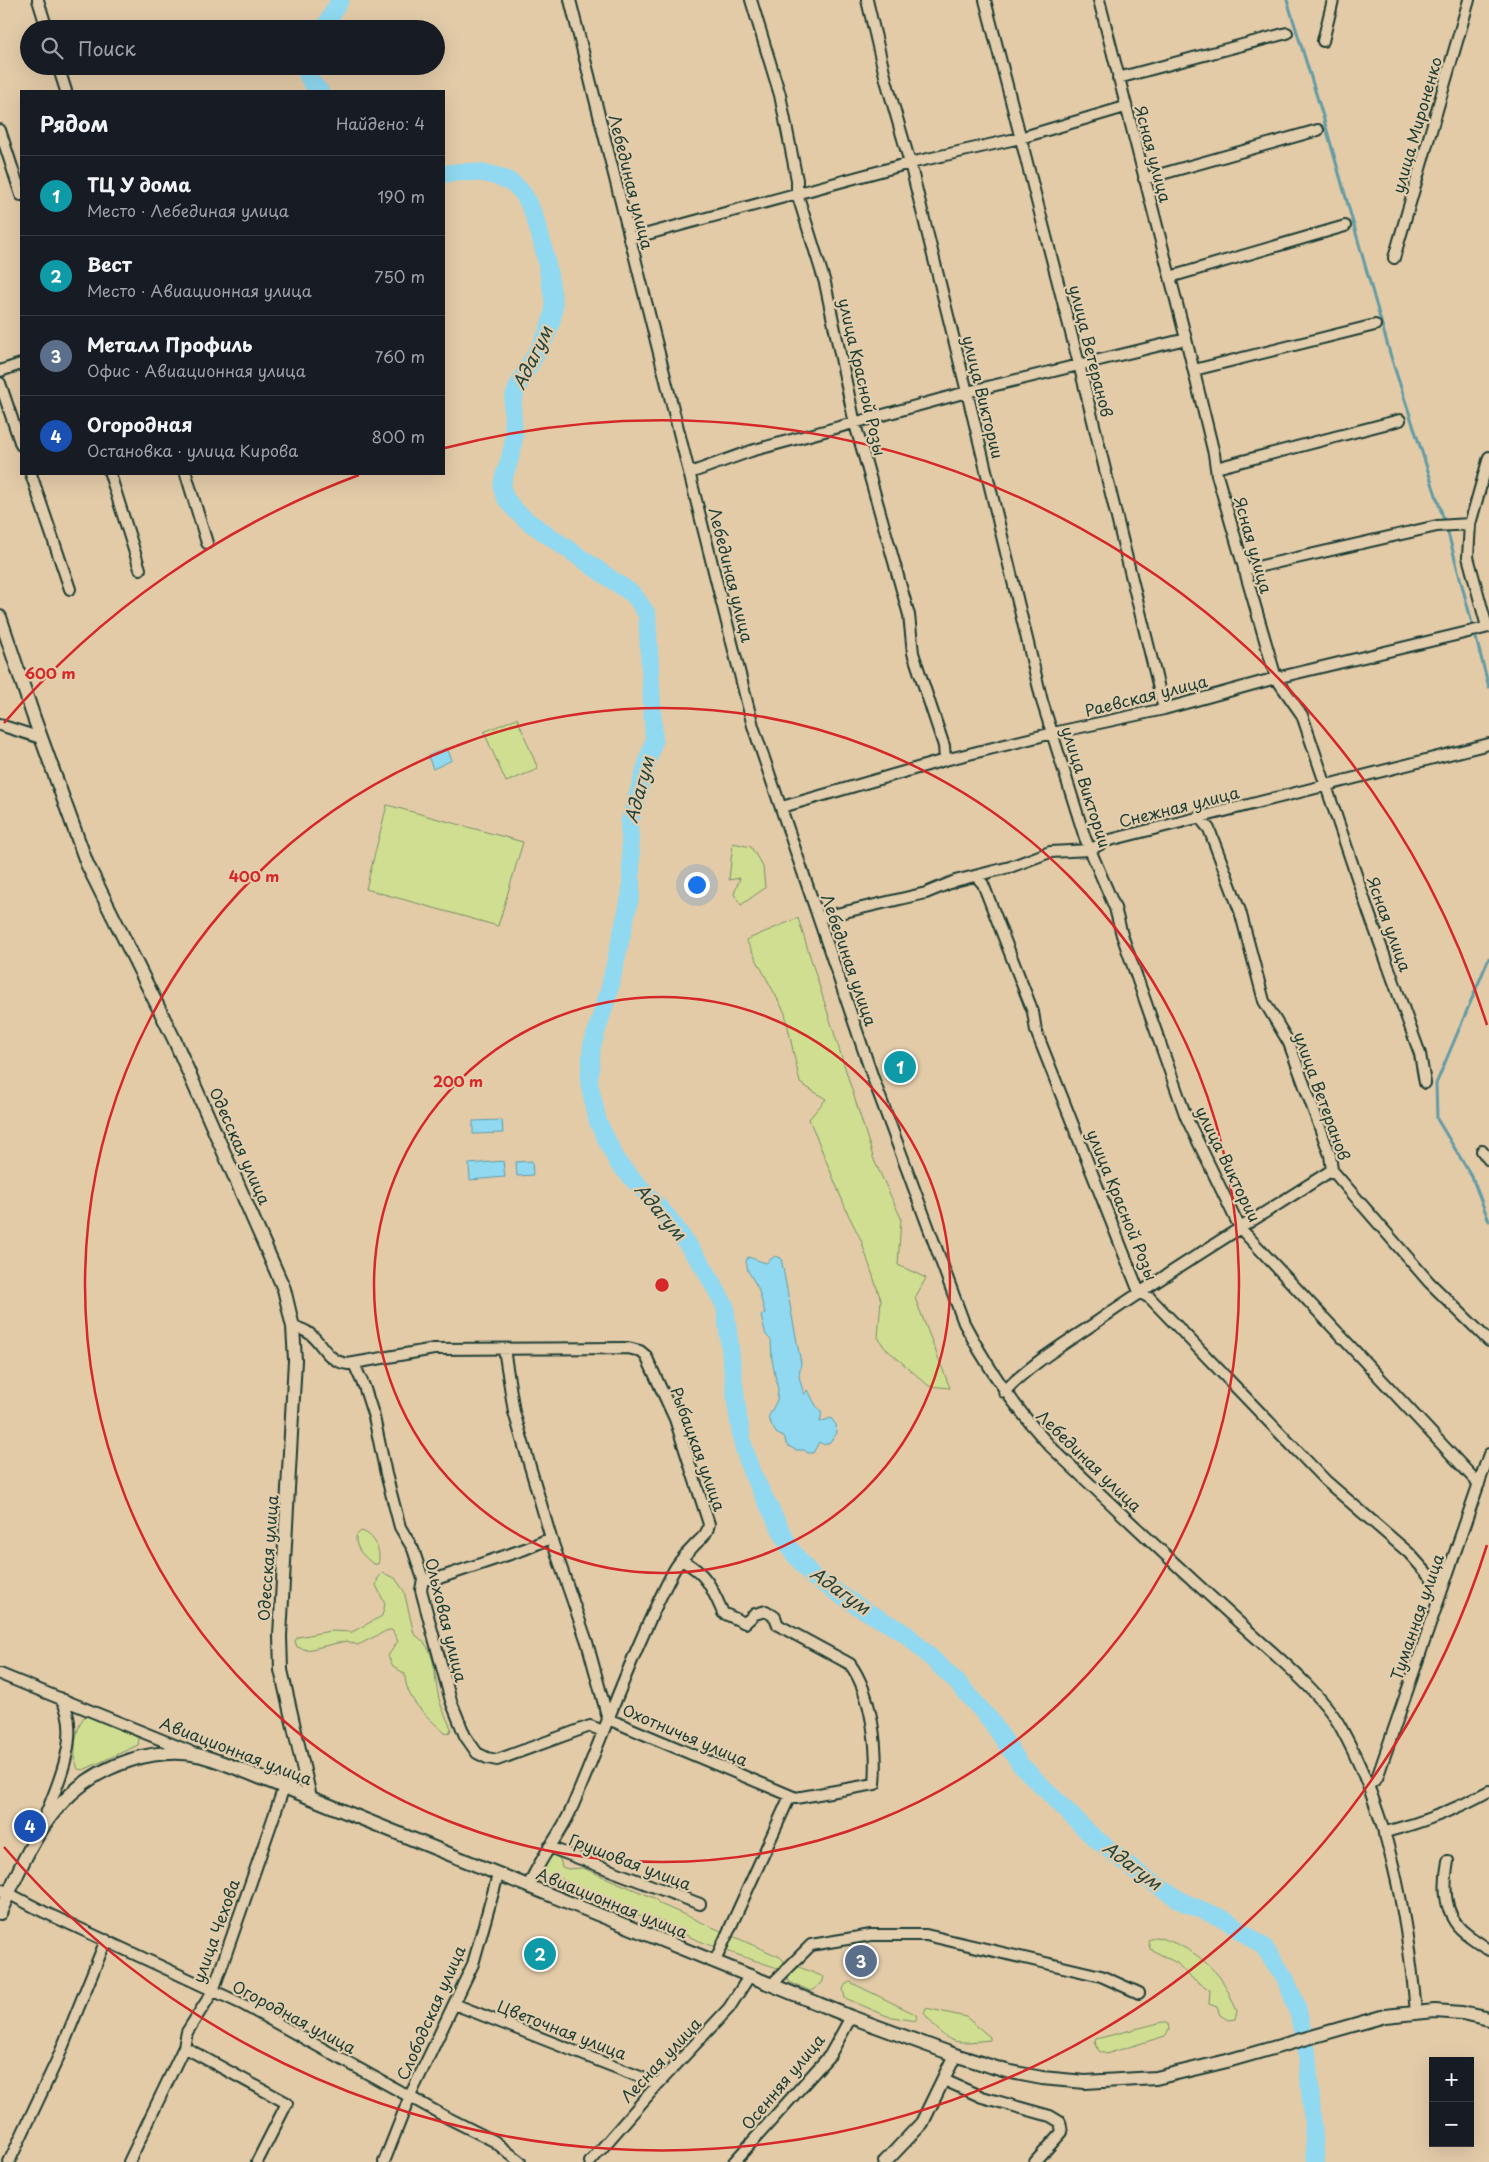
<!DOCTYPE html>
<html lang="ru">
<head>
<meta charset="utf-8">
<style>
	body { margin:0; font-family:"Playpen Sans",sans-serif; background:#242831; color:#f1f3f6 }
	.controls { position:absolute; right:15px; bottom:15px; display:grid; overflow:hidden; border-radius:0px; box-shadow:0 5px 20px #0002 }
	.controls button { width:45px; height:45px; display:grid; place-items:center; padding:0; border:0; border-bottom:1px solid #363941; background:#171b24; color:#f1f3f6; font:25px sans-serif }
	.you { position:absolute; left:696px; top:884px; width:18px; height:18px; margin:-12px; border:4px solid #fff; border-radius:50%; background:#1a73e8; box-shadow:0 0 0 8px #1a73e833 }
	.badge { display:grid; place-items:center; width:32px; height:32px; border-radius:50%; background:#2563eb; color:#fff; font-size:16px; font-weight:700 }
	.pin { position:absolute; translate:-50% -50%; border:2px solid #fff; box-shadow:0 1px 5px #0006 }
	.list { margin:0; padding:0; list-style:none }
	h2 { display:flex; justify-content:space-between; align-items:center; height:65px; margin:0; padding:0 20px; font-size:21px }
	h2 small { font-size:16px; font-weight:400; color:#9ea1a6 }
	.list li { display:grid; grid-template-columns:32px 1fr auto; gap:15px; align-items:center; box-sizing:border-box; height:80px; padding:0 20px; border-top:1px solid #363941 }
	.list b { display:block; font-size:19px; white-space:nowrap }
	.list p { margin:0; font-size:16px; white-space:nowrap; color:#9ea1a6 }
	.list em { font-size:16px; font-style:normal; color:#9ea1a6 }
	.icon { flex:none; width:28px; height:28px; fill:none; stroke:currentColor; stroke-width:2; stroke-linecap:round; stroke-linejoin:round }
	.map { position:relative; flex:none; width:1489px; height:2162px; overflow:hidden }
	.search { position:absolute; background:#171b24; box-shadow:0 5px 20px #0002; left:20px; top:20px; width:425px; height:55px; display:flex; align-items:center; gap:12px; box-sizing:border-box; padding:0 18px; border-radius:28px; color:#9ea1a6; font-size:19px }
	.panel { position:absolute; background:#171b24; box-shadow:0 5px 20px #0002; left:20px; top:90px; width:425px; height:385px; border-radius:0px }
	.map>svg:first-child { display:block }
</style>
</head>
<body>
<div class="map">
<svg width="1489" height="2162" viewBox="0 0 1489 2162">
	<rect width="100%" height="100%" fill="#e3cba8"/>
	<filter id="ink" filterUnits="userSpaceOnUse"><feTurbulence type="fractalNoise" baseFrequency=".02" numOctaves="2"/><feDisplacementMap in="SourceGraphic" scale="10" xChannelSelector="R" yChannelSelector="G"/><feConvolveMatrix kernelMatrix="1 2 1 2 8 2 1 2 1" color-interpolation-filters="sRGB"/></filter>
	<g filter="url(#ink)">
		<path fill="#d0de92" stroke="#788e63" d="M517 718 538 769 506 782 484 732Z
			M387 805 523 842 498 926 366 889Z
			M733 843 751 847 763 867 765 888 741 905 734 894 740 878 729 880Z
			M798 918 874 1160 901 1218 898 1265 926 1278 915 1298 950 1388 929 1386 884 1347 878 1337 881 1300 861 1240 848 1214 809 1119 826 1099 800 1083 785 1013 746 940Z
			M361 1531C374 1534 382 1551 378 1564H374C364 1557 355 1549 356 1536Z
			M383 1573 395 1578 404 1591 414 1634C437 1649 433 1670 438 1694 440 1706 446 1717 451 1728L450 1732 445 1733C427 1716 405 1700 405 1674L393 1666 388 1656 398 1641 392 1630H388L358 1645 346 1641 307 1650 297 1647 295 1641 298 1637 330 1631 352 1632 382 1616 385 1604 376 1585 378 1578Z
			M89 1716 133 1735 139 1739 138 1745 83 1770 78 1769C72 1755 75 1730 84 1717Z
			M552 1854 560 1859 562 1867 568 1869 583 1868 654 1898 660 1904 780 1957 784 1961 783 1965 777 1968C750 1958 681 1939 663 1921L649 1919 599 1900 562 1879 545 1878 540 1872 548 1855Z
			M1156 1937C1182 1943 1205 1958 1221 1979 1228 1988 1232 2001 1237 2011L1235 2019 1228 2020 1220 2015 1217 2007 1209 2004 1210 1990 1189 1976 1177 1963 1150 1949 1148 1940Z
			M799 1967 824 1977 822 1983 811 1991 789 1982 788 1978 790 1973Z
			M850 1982 915 2014 917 2017 915 2021 887 2016 845 1998 843 1989 846 1984Z
			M926 2008 966 2017 990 2037V2040C950 2044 949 2045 924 2013Z
			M1163 2022 1168 2024 1169 2030 1165 2036 1106 2054 1099 2051 1095 2042 1096 2039Z"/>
		<path fill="#90d9f1" stroke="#639ba5" d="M447 748 452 760 433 769 428 756Z
			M502 1120 503 1133 473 1134V1121Z
			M503 1161 505 1177 470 1180 469 1164Z
			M532 1161 533 1175 517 1176 516 1162Z
			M775 1256 781 1258 801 1363 799 1376 804 1395 807 1390C811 1394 811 1397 814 1402 819 1412 824 1408 820 1422L831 1418 836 1425 837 1433 830 1442 824 1445 819 1442 813 1453H808L804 1450H795L786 1444 785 1438 776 1433 768 1418 777 1400 778 1390 772 1360 771 1340 766 1335 761 1316 765 1313 758 1288 748 1271 746 1261 748 1257 766 1263Z"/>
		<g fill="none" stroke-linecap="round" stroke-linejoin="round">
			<path stroke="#639ba5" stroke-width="3" d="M1287 0 1322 113 1391 357 1445 523
				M1447 529 1489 687
				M1489 958 1436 1084 1437 1119 1472 1177 1489 1221"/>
			<path stroke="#90d9f1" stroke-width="18" d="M324 29 340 0
				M307 66C305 76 313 85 320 91
				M444 174C467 170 499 171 517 187 539 206 549 275 554 304 553 340 524 364 514 397 510 409 514 423 514 435 512 481 481 484 529 522L634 595 647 614 654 740 629 824 631 856V893L609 991 592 1046 589 1082 598 1122 618 1163 667 1216 703 1266 725 1306 738 1416 743 1445 751 1471 791 1550 812 1576 859 1607 906 1634 957 1682 991 1721 1020 1764 1090 1834 1142 1876 1185 1903 1226 1920 1264 1947 1285 1978 1297 2007 1307 2052 1316 2162"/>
			<g stroke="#1f3d34" stroke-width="14">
				<path id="minor" d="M38 0 47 29
					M570 0 753 726 873 1078 964 1323C988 1369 1015 1408 1050 1446 1110 1503 1170 1560 1232 1616 1264 1646 1319 1689 1340 1726 1389 1814 1407 1913 1416 2012
					M751 0 780 95 797 180V193L825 283 855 424 909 615 913 653 944 746 945 760
					M867 0 886 80 910 163 967 392 1042 701 1085 838 1115 908 1122 935 1186 1117 1240 1228 1479 1484
					M985 0 1079 364 1164 709
					M1099 0 1186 339 1214 454 1217 475 1276 678 1302 715 1369 913 1420 1054 1425 1083
					M1323 41 1333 0
					M58 66 66 91
					M1118 78 1287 33
					M0 130 21 195
					M1144 179 1318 130
					M629 239 910 163 1020 138 1125 107
					M1394 258 1469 0
					M1170 277 1345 226
					M1194 370 1375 325
					M0 371 21 364
					M0 383 21 445
					M1216 468 1400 420
					M690 473 751 451 967 392 1186 339
					M31 474 70 589
					M110 474 140 569
					M186 474 207 543
					M1244 570 1437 526 1470 524
					M1487 627 1468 557 1470 524 1489 457
					M0 725 41 738
					M782 807 945 760 1053 733 1164 709 1276 678 1489 627
					M1200 818 1209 829 1240 911 1264 1001 1289 1043 1330 1155 1332 1170 1429 1282 1489 1341
					M976 876 983 884 1033 1012 1036 1031 1139 1292 1150 1298 1326 1481 1409 1553 1442 1590
					M819 918 926 893 955 881 1010 867 1050 852 1090 850 1106 841 1489 744
					M1482 1151 1489 1160
					M293 1327C324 1332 319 1360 348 1364L434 1349 628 1348 640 1351 646 1356 675 1419 709 1524C707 1537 699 1539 692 1548 686 1554 677 1564 673 1572 633 1649 605 1731 571 1810 559 1837 539 1859 528 1887
					M504 1349 514 1412 551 1538 587 1642 608 1719 796 1798 875 1784C878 1748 872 1694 850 1664L778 1625 775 1617 766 1611 755 1614 745 1623 723 1613C712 1588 707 1574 683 1561
					M354 1364 364 1386 374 1417 386 1474 400 1527 413 1549 423 1579 421 1590 451 1701 465 1736 477 1753 487 1758 497 1760 590 1726 603 1731
					M1004 1392C1031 1363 1066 1343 1098 1321 1174 1268 1254 1220 1332 1170
					M423 1579H436L525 1549 551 1538
					M0 1674 189 1751
					M1368 1786 1377 1778 1489 1454
					M42 1823C56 1790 84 1730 60 1698
					M1384 1834 1389 1831C1424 1822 1457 1809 1489 1791
					M549 1847 700 1904
					M1448 1861C1444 1882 1443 1908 1458 1926 1465 1935 1479 1942 1489 1950
					M0 1889 44 1912 242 2004 448 2118 494 2141 520 2162
					M715 1961 790 1796
					M772 1984 811 1945 871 1935H926L1101 1976 1139 1993
					M454 2004 658 2084
					M184 2047 287 2103 257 2162
					M944 2080 982 2097 1050 2116 1060 2122 1062 2132 1035 2162
					M9 2162 58 2058 106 1940
					M129 2162 184 2047 187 2032 213 1991 284 1787
					M384 2162 410 2096 473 1964 498 1875
					M590 2162 658 2084 729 2008 750 1975
					M734 2162 830 2055 851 2017"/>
			</g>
			<g stroke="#1f3d34" stroke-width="16">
				<path id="major" d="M0 617 34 718 87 864 174 1039 284 1289 293 1327 295 1360 280 1636 281 1670 310 1797
					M0 1913C29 1846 55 1783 131 1760 154 1753 178 1750 202 1756 230 1764 257 1777 284 1787L851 2017 955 2055 1006 2071 1042 2078 1085 2082 1156 2078 1227 2061 1385 2016 1435 2011 1462 2013 1489 2019
					M885 2162 922 2123 955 2055"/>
			</g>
			<use href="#minor" stroke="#e2cdac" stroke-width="10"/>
			<use href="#major" stroke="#e2cdac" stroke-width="12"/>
		</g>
	</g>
	<g fill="none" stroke="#d62828" stroke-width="2.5">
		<circle cx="662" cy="1285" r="288"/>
		<circle cx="662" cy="1285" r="577"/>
		<path d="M1487 1545A865 865 0 0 1 4 1847M4 723A865 865 0 0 1 359 475M445 448A865 865 0 0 1 1487 1025"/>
	</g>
	<g text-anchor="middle" stroke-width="4.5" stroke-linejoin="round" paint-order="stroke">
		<g font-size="16" fill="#1f3d34" stroke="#e2cdac">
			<text transform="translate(1417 125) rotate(-74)" y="6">улица Мироненко</text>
			<text transform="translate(1153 154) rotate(75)" y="6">Ясная улица</text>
			<text transform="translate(631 182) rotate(76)" y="6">Лебединая улица</text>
			<text transform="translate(1091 351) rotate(76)" y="6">улица Ветеранов</text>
			<text transform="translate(862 377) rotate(77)" y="6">улица Красной Розы</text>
			<text transform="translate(983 397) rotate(76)" y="6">улица Виктории</text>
			<text transform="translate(1253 545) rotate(74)" y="6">Ясная улица</text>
			<text transform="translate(731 575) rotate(76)" y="6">Лебединая улица</text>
			<text transform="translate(1146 696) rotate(-14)" y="6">Раевская улица</text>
			<text transform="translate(1086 787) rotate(72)" y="6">улица Виктории</text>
			<text transform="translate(1179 807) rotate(-14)" y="6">Снежная улица</text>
			<text transform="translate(1389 924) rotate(70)" y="6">Ясная улица</text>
			<text transform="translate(849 960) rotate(71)" y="6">Лебединая улица</text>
			<text transform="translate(1322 1096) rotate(70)" y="6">улица Ветеранов</text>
			<text transform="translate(240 1146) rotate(66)" y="6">Одесская улица</text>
			<text transform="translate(1228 1164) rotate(64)" y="6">улица Виктории</text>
			<text transform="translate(1122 1205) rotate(68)" y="6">улица Красной Розы</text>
			<text transform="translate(698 1449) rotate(70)" y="6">Рыбацкая улица</text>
			<text transform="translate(1089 1461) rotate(44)" y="6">Лебединая улица</text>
			<text transform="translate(268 1558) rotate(-86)" y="6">Одесская улица</text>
			<text transform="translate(1417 1617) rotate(-71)" y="6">Туманная улица</text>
			<text transform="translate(446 1620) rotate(76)" y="6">Ольховая улица</text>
			<text transform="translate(685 1735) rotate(23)" y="6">Охотничья улица</text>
			<text transform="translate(236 1751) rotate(21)" y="6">Авиационная улица</text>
			<text transform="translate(630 1862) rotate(21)" y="6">Грушовая улица</text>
			<text transform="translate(612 1903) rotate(22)" y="6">Авиационная улица</text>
			<text transform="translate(216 1931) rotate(-70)" y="6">улица Чехова</text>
			<text transform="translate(431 2013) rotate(-66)" y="6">Слободская улица</text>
			<text transform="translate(294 2017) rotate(28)" y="6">Огородная улица</text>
			<text transform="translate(562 2030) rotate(21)" y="6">Цветочная улица</text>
			<text transform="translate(661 2060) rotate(-47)" y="6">Лесная улица</text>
			<text transform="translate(783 2082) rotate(-50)" y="6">Осенняя улица</text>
		</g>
		<g font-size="18" font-style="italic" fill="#25453d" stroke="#e2cdac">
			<text transform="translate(533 358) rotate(-64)" y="6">Адагум</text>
			<text transform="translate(640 790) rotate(-75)" y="6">Адагум</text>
			<text transform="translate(660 1212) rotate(50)" y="6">Адагум</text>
			<text transform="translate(840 1591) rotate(35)" y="6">Адагум</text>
			<text transform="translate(1132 1866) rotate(37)" y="6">Адагум</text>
		</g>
	</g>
	<circle cx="662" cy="1285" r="8" fill="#d62828" stroke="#e2cdac" stroke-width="2.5"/>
	<g font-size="15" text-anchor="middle" font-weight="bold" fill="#d62828" stroke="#e2cdac" stroke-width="4.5" stroke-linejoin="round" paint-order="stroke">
		<text x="50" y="679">600 m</text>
		<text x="254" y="882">400 m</text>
		<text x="458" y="1087">200 m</text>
	</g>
</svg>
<div class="controls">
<button>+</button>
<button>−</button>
</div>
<div class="you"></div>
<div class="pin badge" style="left:900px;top:1067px;background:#0f9aa8">1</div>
<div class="pin badge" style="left:540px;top:1954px;background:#0f9aa8">2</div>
<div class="pin badge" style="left:861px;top:1961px;background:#5c6f8a">3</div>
<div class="pin badge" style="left:30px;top:1826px;background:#1a4fb4">4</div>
<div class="search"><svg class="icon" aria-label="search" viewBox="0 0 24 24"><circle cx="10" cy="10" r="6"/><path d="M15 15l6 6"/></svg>Поиск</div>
<section class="panel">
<h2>Рядом<small>Найдено: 4</small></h2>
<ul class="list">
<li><span class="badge" style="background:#0f9aa8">1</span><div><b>ТЦ У дома</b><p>Место · Лебединая улица</p></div><em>190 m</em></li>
<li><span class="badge" style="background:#0f9aa8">2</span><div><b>Вест</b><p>Место · Авиационная улица</p></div><em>750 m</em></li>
<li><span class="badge" style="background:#5c6f8a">3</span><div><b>Металл Профиль</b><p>Офис · Авиационная улица</p></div><em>760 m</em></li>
<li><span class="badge" style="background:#1a4fb4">4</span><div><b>Огородная</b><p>Остановка · улица Кирова</p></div><em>800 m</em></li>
</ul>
</section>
</div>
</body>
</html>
